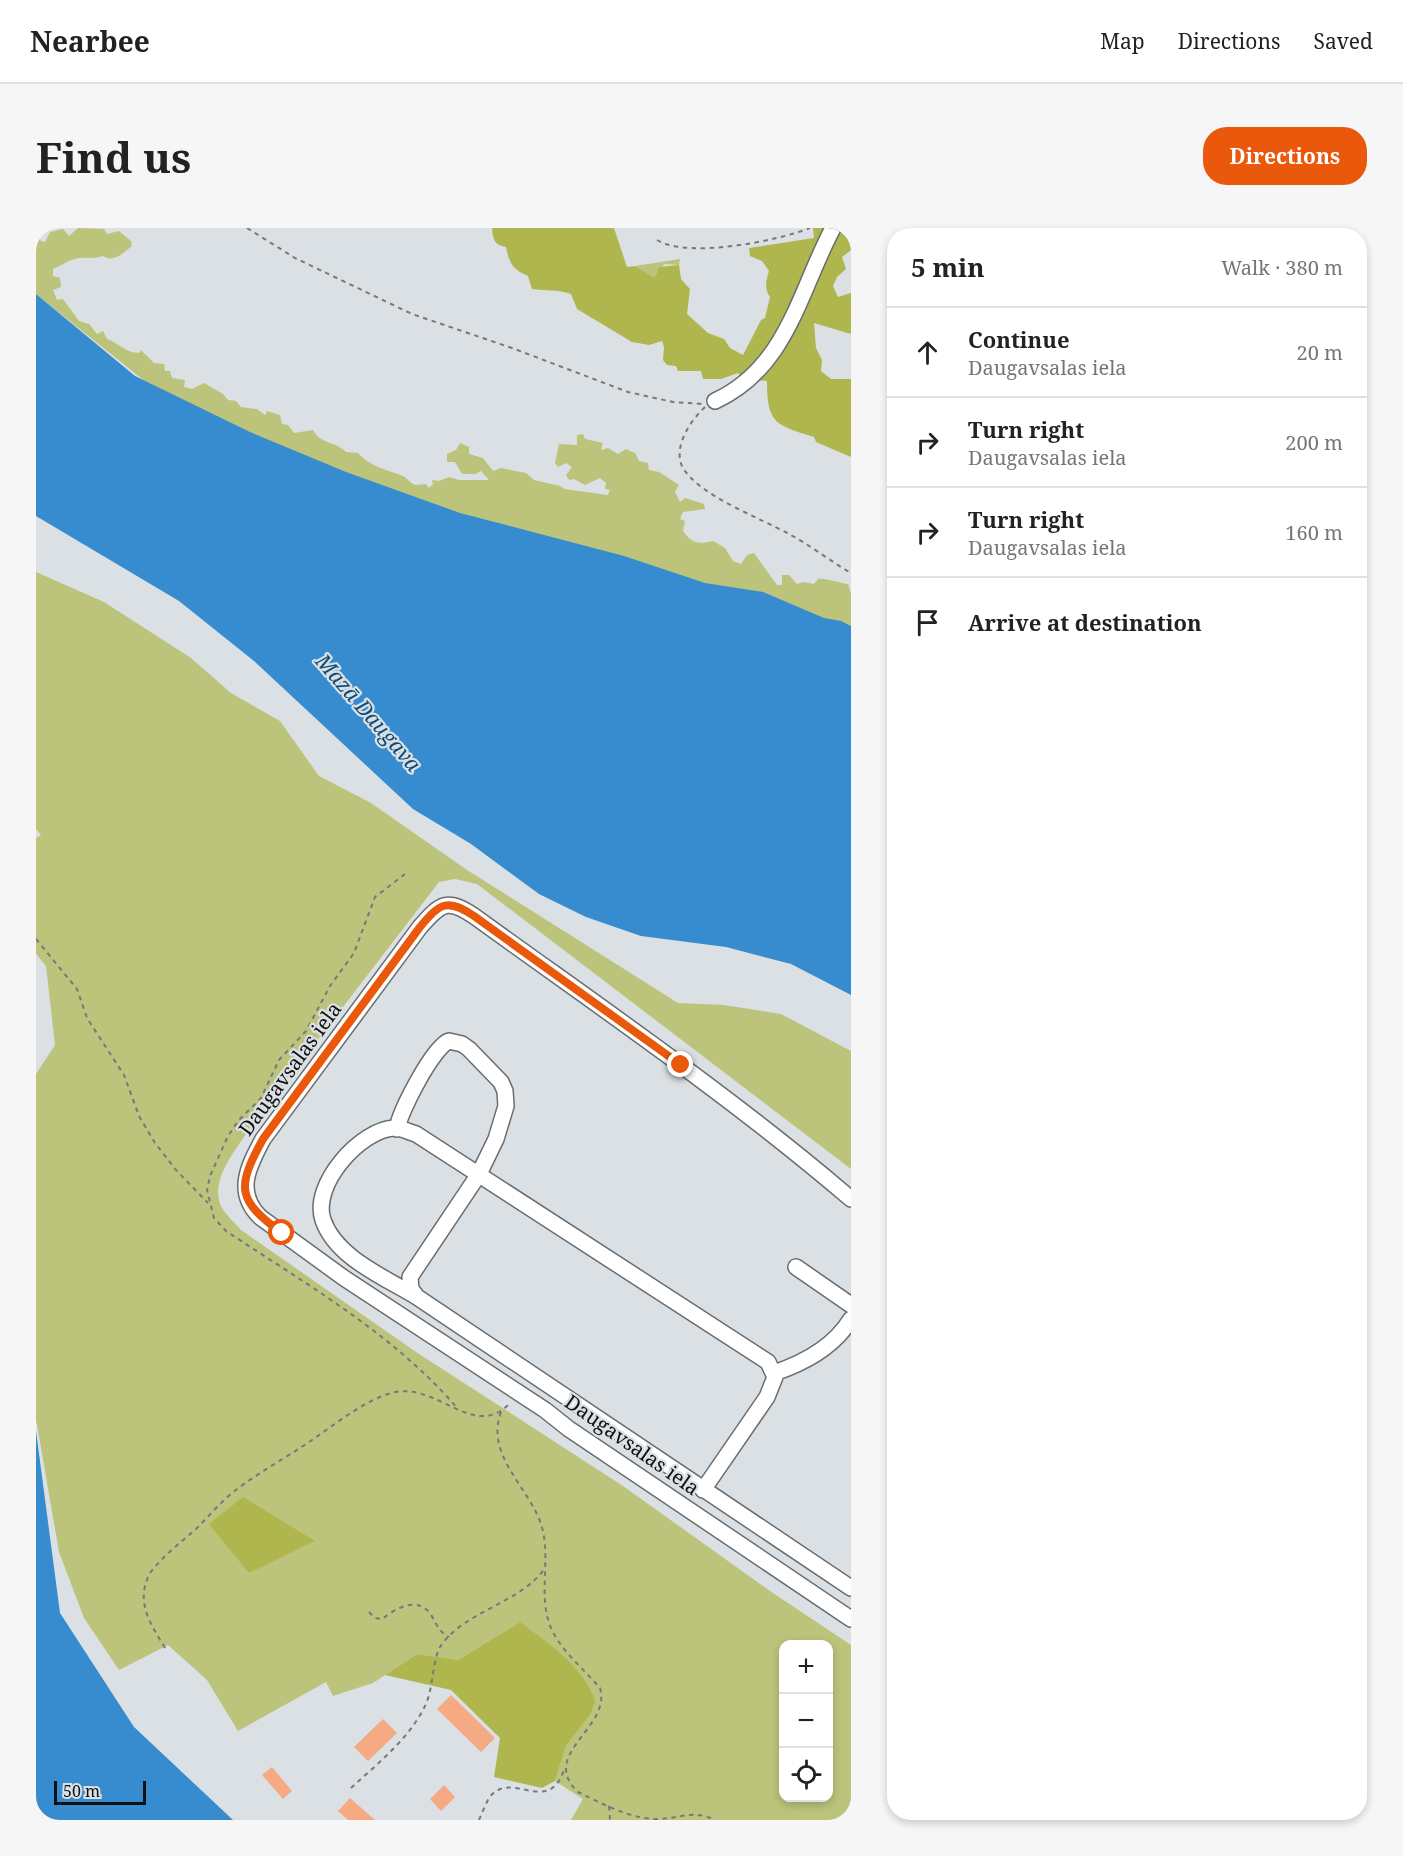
<!DOCTYPE html>
<html lang="en">
<head>
<meta charset="utf-8">
<style>
	body { margin:0; font-family:"Noto Serif",serif; background:#f6f6f6; color:#222 }
	.controls { position:absolute; right:18px; bottom:18px; display:grid; overflow:hidden; border-radius:12px; box-shadow:0 3px 9px #0003 }
	.controls button { width:54px; height:54px; display:grid; place-items:center; padding:0; border:0; border-bottom:2px solid #e0e0e0; background:#fff; color:#222; font:30px sans-serif }
	.scale { position:absolute; left:18px; bottom:15px; width:92px; box-sizing:border-box; padding-left:6px; border:3px solid #0e1012; border-top:0; font-size:16px; line-height:21px; white-space:nowrap; color:#0e1012; -webkit-text-stroke:4px #dbe0e4; paint-order:stroke }
	.stop { position:absolute; width:18px; height:18px; margin:-14px; border:4px solid #ea580c; border-radius:50%; background:#fff }
	.stop.end { background:#ea580c; border-color:#fff; box-shadow:0 2px 6px #0008 }
	.list { margin:0; padding:0; list-style:none }
	h2 { display:flex; justify-content:space-between; align-items:center; height:78px; margin:0; padding:0 24px; font-size:26px }
	h2 small { font-size:20px; font-weight:400; color:#767676 }
	.list li { display:grid; grid-template-columns:39px 1fr auto; gap:18px; align-items:center; box-sizing:border-box; height:90px; padding:0 24px; border-top:2px solid #e0e0e0 }
	.list b { display:block; font-size:22px; white-space:nowrap }
	.list p { margin:0; font-size:20px; white-space:nowrap; color:#767676 }
	.list em { font-size:20px; font-style:normal; color:#767676 }
	.icon { flex:none; width:33px; height:33px; fill:none; stroke:currentColor; stroke-width:2; stroke-linecap:round; stroke-linejoin:round }
	.map { position:relative; flex:none; width:815px; height:1592px; overflow:hidden; border-radius:24px }
	header { display:flex; align-items:center; gap:36px; box-sizing:border-box; height:84px; padding:0 30px; background:#fff; border-bottom:2px solid #e0e0e0 }
	header strong { font-size:28px }
	nav { display:flex; gap:33px; margin-inline-start:auto; font-size:21px }
	.intro { display:flex; align-items:center; justify-content:space-between; box-sizing:border-box; height:144px; padding:0 36px }
	h1 { margin:0; font-size:42px }
	.button { padding:15px 27px; border-radius:24px; background:#ea580c; color:#fff; font-size:21px; font-weight:700 }
	main { display:flex; gap:36px; padding:0 36px }
	aside { flex:1; background:#fff; border-radius:24px; box-shadow:0 3px 9px #0003 }
	.map>svg:first-child { display:block }
</style>
</head>
<body>
<header>
<strong>Nearbee</strong>
<nav><a>Map</a><a>Directions</a><a>Saved</a></nav>
</header>
<div class="intro"><h1>Find us</h1><a class="button">Directions</a></div>
<main>
<div class="map">
<svg width="815" height="1592" viewBox="0 0 815 1592">
	<rect width="100%" height="100%" fill="#dbe0e4"/>
	<path fill="#bcc37a" fill-rule="evenodd" d="M42 0 68 1 71 6 83 3 96 14 95 19C86 25 79 35 67 28 56 32 49 28 39 31 30 33 25 38 17 41V48L24 50 25 59 17 62 21 72 27 71 43 93 53 96 61 106 67 103 71 111C83 115 90 125 103 125L105 122 118 135 128 136 129 143H134L136 150 149 152 148 159 156 161 168 155 187 166 192 172 200 173 205 179 221 181 229 187 231 183 244 187 246 196 252 197 258 205 277 202C285 217 300 213 310 224L322 225C333 238 351 242 367 248 371 250 374 255 379 257L390 256 393 260 397 256 396 252 403 253 413 249 423 252H453L445 243 440 246H426L419 234H411V226L420 222 424 215 433 219V226L447 230 457 243 465 240 490 245 498 252 524 258 528 261 572 267 574 262 569 261 570 255 564 250 549 257 538 251 533 252 530 247 536 239 530 235 522 239 519 235 523 216 541 217V207L547 206 549 211 567 215 565 222 572 220 582 226 590 221 599 225 603 233 612 235 613 242 623 244 643 257 639 264 644 274 649 270 668 276 669 281 647 284 644 291 649 293 647 303C657 317 664 316 677 313L689 320 697 333 705 336 711 327 718 325 741 357H746V347H753L761 356 768 354 778 356 782 351C792 350 801 355 812 356L815 366V486L387 376 0 66V4L5 13 9 14 14 4 27 1 33 8Z
		M644 31 643 37 629 36 620 44 618 51 599 38Z
		M0 344 68 374 155 430 195 465 244 493 283 548 335 575 431 642 642 775 688 777 745 786 815 823V941L441 656 419 651 403 654 214 900C200 922 172 953 186 980 191 988 199 995 205 1002L380 1124 587 1258 734 1363 815 1417V1592H535L547 1571 519 1553 530 1518 554 1487 484 1394 422 1432 381 1426 337 1455 297 1468 290 1454 202 1503 171 1452 132 1417 83 1442 48 1390 23 1324 0 1191V846L19 817 10 738 0 726V610L5 607 0 601ZM748 1416H792V1570H748Z"/>
	<path fill="#aeb64d" d="M456 0H578L591 39 599 38 618 50 623 39 643 37 645 51 654 61 651 86 672 105 688 111 694 120 707 127 725 92 729 90 734 69C728 60 730 52 733 43L726 33 714 28 713 20 778 10 777 0H815V22L806 29 810 41 801 49 797 58 802 69 815 65V106L778 95 780 120 786 132 785 143 795 151H815V229L780 214 778 209C740 197 731 196 731 153L707 151 702 145 685 151H667L665 143H642L640 138 631 137 627 132 628 119 626 113 613 117 596 114 541 81 535 66C521 61 511 63 496 61L492 48C477 42 473 35 470 19 458 17 457 11 456 0Z
		M207 1269 279 1313 213 1345 173 1296Z
		M484 1394C512 1415 547 1438 559 1473L554 1487 530 1518 519 1553 506 1560 458 1549 464 1510 415 1462 349 1447 381 1426 422 1432Z"/>
	<path fill="#368cce" d="M0 66 99 148 214 204 310 244 424 285 588 328 669 355 727 364 788 390 805 393 815 398V767L755 736 690 719 605 708 550 689 503 666 435 616 377 581 218 433 143 373 0 288Z
		M0 1203 24 1385 98 1499 197 1592H0Z"/>
	<path fill="#f5aa83" d="M415 1467 459 1510 445 1524 401 1481Z
		M347 1491 361 1505 332 1533 318 1519Z
		M236 1539 256 1563 247 1571 226 1547Z
		M408 1557 419 1569 405 1583 394 1571Z
		M314 1570 339 1592H312L302 1583Z"/>
	<g fill="none" stroke-linecap="round" stroke-linejoin="round">
		<g stroke="#686d71" stroke-width="18">
			<path id="minor" d="M679 173C751 140 763 64 797 0
				M361 901C364 883 397 819 413 813L426 816 433 821 465 854 469 863 470 878 460 911 443 946 374 1049 375 1061 381 1069
				M815 971C696 869 565 780 438 688 411 670 405 675 384 699L227 911C212 939 199 964 224 989L308 1050 509 1182 533 1201 815 1391
				M760 1039 815 1077
				M738 1145C768 1135 798 1119 815 1091
				M667 1262 731 1169 739 1149 732 1134 380 906C373 904 366 900 358 900 324 902 275 957 287 992 300 1030 350 1050 381 1069L815 1360"/>
		</g>
		<path stroke="#76797c" stroke-width="2" stroke-dasharray="4.5 4.5" stroke-linecap="butt" d="M211 0 259 30 376 86 476 120 592 164 637 174 667 176
			M621 12C652 31 741 13 774 0
			M669 179C654 193 636 220 647 240 664 268 724 290 753 306 774 317 794 333 815 345
			M369 646 339 669 318 725 294 758 270 803 243 832 225 870 202 893 192 908 174 948 171 962 178 990 190 1003C270 1056 359 1107 422 1181
			M0 711 41 761 51 790 88 847 103 888 119 915 140 942 172 975
			M465 1184C449 1227 492 1258 505 1296 516 1330 501 1367 515 1400 525 1423 548 1441 564 1460 576 1500 502 1526 542 1564 565 1575 594 1591 621 1591 643 1591 657 1581 679 1592
			M333 1384 339 1390 346 1391C358 1382 379 1368 393 1384 400 1393 401 1403 413 1409
			M129 1420C114 1395 99 1374 114 1345 127 1328 144 1315 160 1301 172 1289 183 1276 196 1265 221 1245 250 1230 276 1212 301 1195 326 1174 355 1165 400 1152 437 1213 473 1176
			M315 1560C341 1536 373 1511 389 1478 398 1460 396 1429 406 1416 430 1383 486 1374 509 1340
			M573 1578 574 1592
			M443 1592C446 1585 449 1577 453 1570 474 1540 512 1589 528 1542"/>
		<use href="#minor" stroke="#fff" stroke-width="15"/>
	</g>
	<g fill="none" stroke-linecap="round" stroke-linejoin="round">
		<path stroke="#ea580c" stroke-width="8" d="M246 1005C201 972 200 960 227 911L384 699C404 675 411 670 438 688L645 837"/>
	</g>
	<g text-anchor="middle" stroke-width="4.5" stroke-linejoin="round" paint-order="stroke">
		<g font-size="20" fill="#0e1012" stroke="#dbe0e4">
			<text transform="translate(254 841) rotate(-54)" y="7">Daugavsalas iela</text>
			<text transform="translate(596 1217) rotate(35)" y="7">Daugavsalas iela</text>
		</g>
		<g font-size="21" font-style="italic" fill="#0c4c78" stroke="#dbe0e4">
			<text transform="translate(332 485) rotate(49)" y="7">Mazā Daugava</text>
		</g>
	</g>
</svg>
<div class="controls">
<button>+</button>
<button>−</button>
<button><svg class="icon" aria-label="locate" viewBox="0 0 24 24"><circle cx="12" cy="12" r="6"/><path d="M12 2v4M12 18v4M2 12h4M18 12h4"/></svg></button>
</div>
<div class="scale">50 m</div>
<div class="stop" style="left:246px;top:1005px"></div>
<div class="stop end" style="left:645px;top:837px"></div>
</div>
<aside>
<h2>5 min<small>Walk · 380 m</small></h2>
<ul class="list">
<li><svg class="icon" aria-label="ahead" viewBox="0 0 24 24"><path d="M12 20V5M6 11l6-6 6 6"/></svg><div><b>Continue</b><p>Daugavsalas iela</p></div><em>20 m</em></li>
<li><svg class="icon" aria-label="right" viewBox="0 0 24 24"><path d="M7 20v-9h11M14 6l5 5-5 5"/></svg><div><b>Turn right</b><p>Daugavsalas iela</p></div><em>200 m</em></li>
<li><svg class="icon" aria-label="right" viewBox="0 0 24 24"><path d="M7 20v-9h11M14 6l5 5-5 5"/></svg><div><b>Turn right</b><p>Daugavsalas iela</p></div><em>160 m</em></li>
<li><svg class="icon" aria-label="arrive" viewBox="0 0 24 24"><path d="M6 21V4h12l-3 4 3 4H6"/></svg><div><b>Arrive at destination</b></div></li>
</ul>
</aside>
</main>
</body>
</html>
